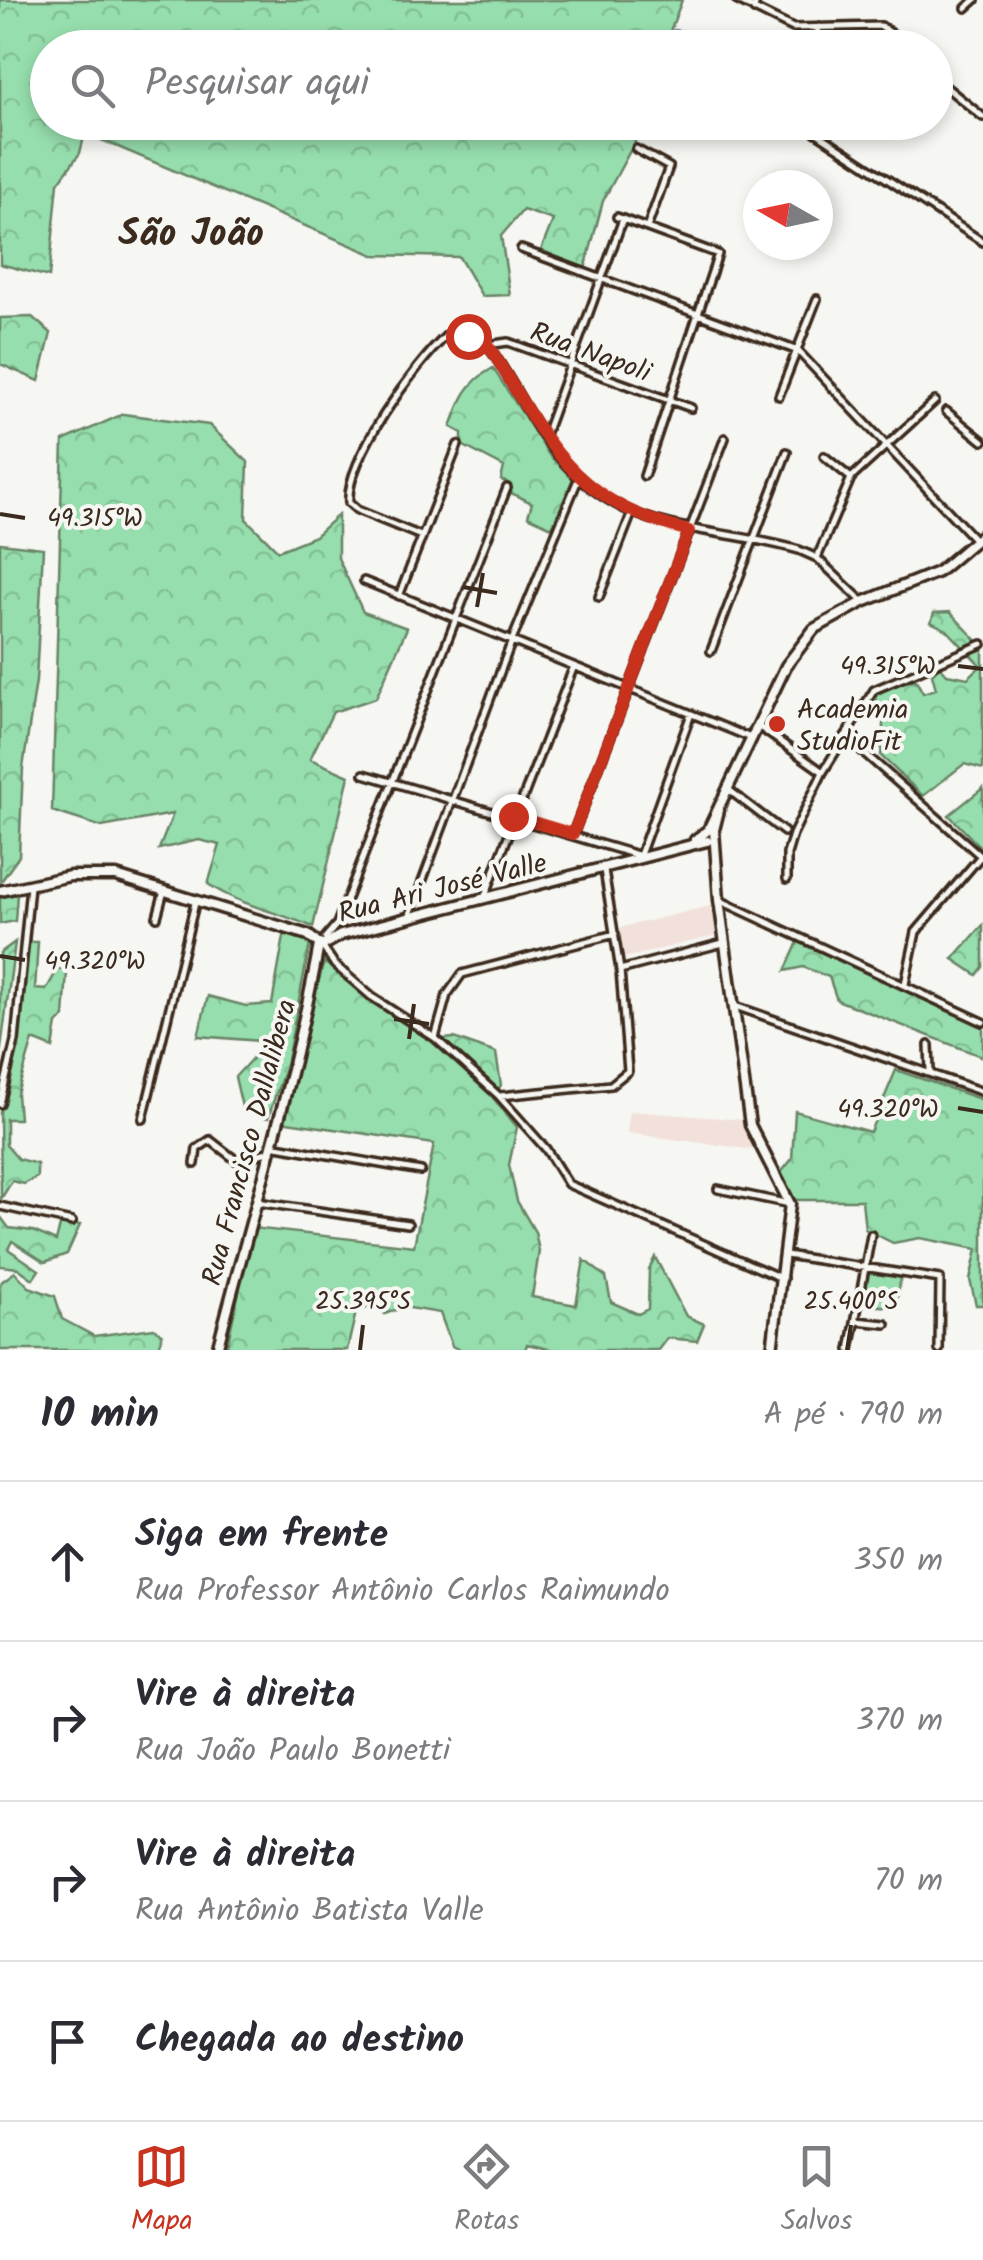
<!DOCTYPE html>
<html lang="pt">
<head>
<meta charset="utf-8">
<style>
	body { margin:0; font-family:Kalam,sans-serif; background:#f2f2f3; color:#2b2b33 }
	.compass { position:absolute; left:743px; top:170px; width:90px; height:90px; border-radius:50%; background:#fff; box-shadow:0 5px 15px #0003; rotate:279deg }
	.stop { position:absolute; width:30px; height:30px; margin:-22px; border:8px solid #c8321e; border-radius:50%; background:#fff }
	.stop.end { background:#c8321e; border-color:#fff; box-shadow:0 2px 10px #0008 }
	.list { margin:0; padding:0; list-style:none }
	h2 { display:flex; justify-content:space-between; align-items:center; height:130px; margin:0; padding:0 40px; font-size:42px }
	h2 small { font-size:32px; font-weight:400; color:#7c7c81 }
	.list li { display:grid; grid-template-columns:65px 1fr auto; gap:30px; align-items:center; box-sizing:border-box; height:160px; padding:0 40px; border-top:2px solid #e1e1e2 }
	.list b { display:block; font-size:38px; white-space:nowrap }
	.list p { margin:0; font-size:32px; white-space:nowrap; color:#7c7c81 }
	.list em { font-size:32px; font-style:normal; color:#7c7c81 }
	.icon { flex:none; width:55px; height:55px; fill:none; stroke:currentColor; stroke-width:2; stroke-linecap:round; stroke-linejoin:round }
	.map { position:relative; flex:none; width:983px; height:1350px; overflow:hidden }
	.search { position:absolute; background:#fff; box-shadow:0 5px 15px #0003; left:30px; right:30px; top:30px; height:110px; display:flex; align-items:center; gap:25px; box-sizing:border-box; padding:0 35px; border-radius:55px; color:#7c7c81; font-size:38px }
	.sheet { height:770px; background:#fff }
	nav { display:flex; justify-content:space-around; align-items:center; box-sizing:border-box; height:140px; border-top:2px solid #e1e1e2; background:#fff; font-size:28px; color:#7c7c81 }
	nav a { display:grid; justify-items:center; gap:5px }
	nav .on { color:#c8321e }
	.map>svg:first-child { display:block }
</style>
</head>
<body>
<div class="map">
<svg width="983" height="1350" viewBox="0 0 983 1350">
	<defs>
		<pattern id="forest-crowns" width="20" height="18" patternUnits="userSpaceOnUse" patternTransform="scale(2.5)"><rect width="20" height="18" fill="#96dead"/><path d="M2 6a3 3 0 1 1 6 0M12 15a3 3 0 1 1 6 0" fill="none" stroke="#82bf94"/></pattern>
		<pattern id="water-waves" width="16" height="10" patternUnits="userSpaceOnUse" patternTransform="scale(2.5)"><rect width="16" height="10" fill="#95c4f0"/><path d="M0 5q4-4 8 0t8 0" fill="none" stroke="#7b9fc2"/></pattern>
	</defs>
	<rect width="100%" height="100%" fill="#f6f6f2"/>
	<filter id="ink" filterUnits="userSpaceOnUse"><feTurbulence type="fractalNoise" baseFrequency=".01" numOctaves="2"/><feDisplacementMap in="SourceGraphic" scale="20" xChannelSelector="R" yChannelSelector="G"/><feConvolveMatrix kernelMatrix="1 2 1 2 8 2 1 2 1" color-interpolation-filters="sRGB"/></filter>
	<g filter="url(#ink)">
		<path fill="#f2e1da" d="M714 905 718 935 624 958 619 928Z
			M629 1111 747 1120 755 1150 627 1133Z"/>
		<path fill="url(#forest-crowns)" stroke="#688466" stroke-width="2.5" d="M0 0H682L664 47 48 48V122L645 123 603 201 585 269 541 250 553 220 523 210 501 236 510 295 482 296 459 257 374 255 85 133 80 153 58 183 49 277 0 264Z
			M32 317 51 333 39 381 0 364V318Z
			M493 368 549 455 573 479 552 527 528 516 532 503 509 492 510 484 501 480 504 467 462 445V433L451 427C460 400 467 382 493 368Z
			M123 414 209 425 248 462 246 519 278 551 315 536 338 515V558L363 612 407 628 376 698 333 712 310 759 349 776 313 927C278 912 239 905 208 884L220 845 199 840 159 849 173 814 102 827 52 811 63 441Z
			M0 543 43 548 36 681 23 768 19 856 0 883Z
			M950 612 983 647V769L964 764 923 796 881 756 884 710 874 697 882 686 916 680 923 693 936 689 932 674 940 666 947 674 968 678 981 666 947 630 931 622 934 613Z
			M983 788V850L949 815Z
			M17 894 15 921 0 924V898Z
			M983 925V967L977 975 953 959Z
			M285 931 311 939 286 1065 268 1118 243 1111 235 1077 258 1052 260 1041 198 1036 208 996 246 1006 272 1004Z
			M799 940 983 1023V1057L837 1000 829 977 803 967 785 971Z
			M15 942 0 1056V953Z
			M28 942H38L35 989 46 990 58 969 67 971 64 1017 57 1024 53 1048 33 1040 17 1094 19 1119H6V1145L18 1159 37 1164V1177L24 1184 12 1181 1 1199 0 1112 19 1039Z
			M324 962 375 1004 433 1040 454 1038 496 1053 501 1085 493 1098 517 1127 509 1165 517 1201 535 1232 539 1251 532 1297 576 1305 584 1260 606 1277 611 1302 638 1314 648 1309 649 1269 655 1257 686 1316 704 1324 697 1341 667 1338 658 1350H553L527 1344 525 1350H460L452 1346 440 1313 404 1307 385 1314 377 1304 356 1312 347 1350H226L253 1228 414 1246 434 1144 280 1121Z
			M896 1070 983 1100V1305H976L970 1280 977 1249 920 1238 893 1243 865 1229 862 1200H792L780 1174 792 1159 795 1111 870 1132Z
			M0 1216 9 1228 33 1231 56 1241 61 1222 80 1225 67 1254 45 1262 12 1241 8 1249 39 1270 33 1279 18 1268 0 1266Z
			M869 1270 901 1275 896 1307 863 1305Z
			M15 1272 29 1287 55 1296 62 1319 94 1336 154 1328 162 1334 159 1350H0V1283Z"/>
		<path fill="url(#water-waves)" stroke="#71869c" stroke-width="2.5" d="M674 30 689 32 709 47H667Z"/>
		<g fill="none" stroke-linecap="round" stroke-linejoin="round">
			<g stroke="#3b2a1e" stroke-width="12">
				<path id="street" d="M736 0 793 28 881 26 912 48
					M966 8 975 0
					M754 10 756 0
					M812 48 819 27
					M936 79 983 117
					M800 122 983 242
					M910 122H919
					M636 149 669 167 647 228
					M617 217 718 254 644 476
					M521 249 798 351 976 541
					M487 345C509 373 523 406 543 436 616 541 692 520 799 550L817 558 863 602
					M779 396 817 299
					M946 411 983 441
					M544 437 623 219
					M824 456 851 478
					M421 536 357 510 349 503C345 460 415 364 447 335L469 336 487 345 508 342 691 408
					M817 558 851 478 935 401
					M364 581 751 738
					M399 596 458 445
					M599 597 631 515
					M711 651 787 452
					M758 726 823 772
					M845 736 983 858
					M364 774 644 857
					M729 790 784 832
					M573 834 725 438
					M640 855 691 714
					M787 879V854L793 834 823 772 874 690 982 644
					M485 896 574 666
					M719 900 983 1022
					M157 917 164 891
					M409 917 511 643 579 477
					M325 938 337 924 507 488
					M322 946 335 965 372 997 435 1038 499 1096 546 1149 568 1184 783 1279
					M620 970 723 943
					M905 984 916 932 980 857
					M735 1006 983 1092
					M435 1038 447 995 462 974 615 934
					M929 1045 930 1072
					M500 1096 611 1085 628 1071 620 970 604 870
					M0 1104 15 1041 30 886
					M143 1119 196 899
					M271 1145 421 1171
					M195 1164 197 1149 210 1140 237 1161 267 1152
					M718 1189 790 1204
					M257 1202 408 1224
					M0 1206 72 1222
					M786 1255 940 1279 939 1350
					M856 1321 886 1324
					M850 1350 871 1235"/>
			</g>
			<g stroke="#3b2a1e" stroke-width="15">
				<path id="secondary" d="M719 810 714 830 719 900 750 1125 790 1204 772 1350
					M695 840 708 830 786 666 814 629 863 602 938 572 983 534
					M0 891 70 876H116L308 935 322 946 341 935 707 841
					M217 1350C251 1215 294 1082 319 945"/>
			</g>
			<use href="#street" stroke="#f6f6f2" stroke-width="5"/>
			<use href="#secondary" stroke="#f6f6f2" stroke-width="8"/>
		</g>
	</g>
	<g fill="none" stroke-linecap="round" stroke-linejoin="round" filter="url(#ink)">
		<path stroke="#c8321e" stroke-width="12" d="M468 336 487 344 494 354C551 449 575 502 689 531L573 834 513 816"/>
	</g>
	<path fill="none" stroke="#3b2a1e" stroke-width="4" d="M0 514 25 518M463 587 497 593M477 607 483 573M958 666 983 669M0 956 25 960M394 1019 429 1024M409 1039 414 1004M958 1108 983 1112M360 1350 363 1325M847 1350 851 1325"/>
	<circle fill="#c8321e" stroke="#f6f6f2" stroke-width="4" cx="777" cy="724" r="10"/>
	<g text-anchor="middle" stroke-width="8" stroke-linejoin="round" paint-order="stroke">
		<g font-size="28" fill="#3b2a1e" stroke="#f6f6f2">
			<text transform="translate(591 351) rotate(20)" y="10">Rua Napoli</text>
			<text transform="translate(442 887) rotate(-14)" y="10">Rua Ari José Valle</text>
			<text transform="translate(248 1142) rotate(-75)" y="10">Rua Francisco Dallalibera</text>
		</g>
		<g font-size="28" fill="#3b2a1e" stroke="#f6f6f2" text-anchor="start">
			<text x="797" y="718">Academia<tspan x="797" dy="32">StudioFit</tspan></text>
		</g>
		<g font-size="38" font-weight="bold" fill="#3b2a1e" stroke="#f6f6f2">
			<text x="191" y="245">São João</text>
		</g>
	</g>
	<g font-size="25" text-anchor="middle" fill="#3b2a1e" stroke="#f6f6f2" stroke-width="8" stroke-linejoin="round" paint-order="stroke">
		<text x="95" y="526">49.315°W</text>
		<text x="888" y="674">49.315°W</text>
		<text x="95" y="969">49.320°W</text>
		<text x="888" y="1117">49.320°W</text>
		<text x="363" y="1309">25.395°S</text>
		<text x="851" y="1309">25.400°S</text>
	</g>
</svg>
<svg class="compass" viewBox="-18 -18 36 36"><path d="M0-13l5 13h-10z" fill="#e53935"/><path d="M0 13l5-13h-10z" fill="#7c7c81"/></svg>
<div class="stop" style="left:468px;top:336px"></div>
<div class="stop end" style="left:513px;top:816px"></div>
<div class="search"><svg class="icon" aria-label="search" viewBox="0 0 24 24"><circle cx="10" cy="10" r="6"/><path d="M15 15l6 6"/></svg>Pesquisar aqui</div>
</div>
<section class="sheet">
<h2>10 min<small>A pé · 790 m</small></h2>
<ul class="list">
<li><svg class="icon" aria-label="ahead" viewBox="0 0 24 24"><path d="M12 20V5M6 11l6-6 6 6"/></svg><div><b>Siga em frente</b><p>Rua Professor Antônio Carlos Raimundo</p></div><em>350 m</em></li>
<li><svg class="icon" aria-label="right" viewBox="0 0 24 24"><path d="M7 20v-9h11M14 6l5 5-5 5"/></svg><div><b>Vire à direita</b><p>Rua João Paulo Bonetti</p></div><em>370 m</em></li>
<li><svg class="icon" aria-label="right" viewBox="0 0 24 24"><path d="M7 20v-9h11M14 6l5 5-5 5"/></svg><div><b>Vire à direita</b><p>Rua Antônio Batista Valle</p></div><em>70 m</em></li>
<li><svg class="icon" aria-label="arrive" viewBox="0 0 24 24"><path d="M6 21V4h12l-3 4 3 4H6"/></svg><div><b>Chegada ao destino</b></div></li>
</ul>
</section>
<nav>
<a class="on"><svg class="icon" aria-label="map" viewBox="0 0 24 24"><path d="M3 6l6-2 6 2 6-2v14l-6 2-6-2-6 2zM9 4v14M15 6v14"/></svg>Mapa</a>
<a><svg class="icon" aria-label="directions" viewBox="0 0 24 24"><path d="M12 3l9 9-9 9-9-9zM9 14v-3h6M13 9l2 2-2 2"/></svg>Rotas</a>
<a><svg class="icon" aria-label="saved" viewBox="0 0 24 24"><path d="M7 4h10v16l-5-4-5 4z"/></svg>Salvos</a>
</nav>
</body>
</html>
